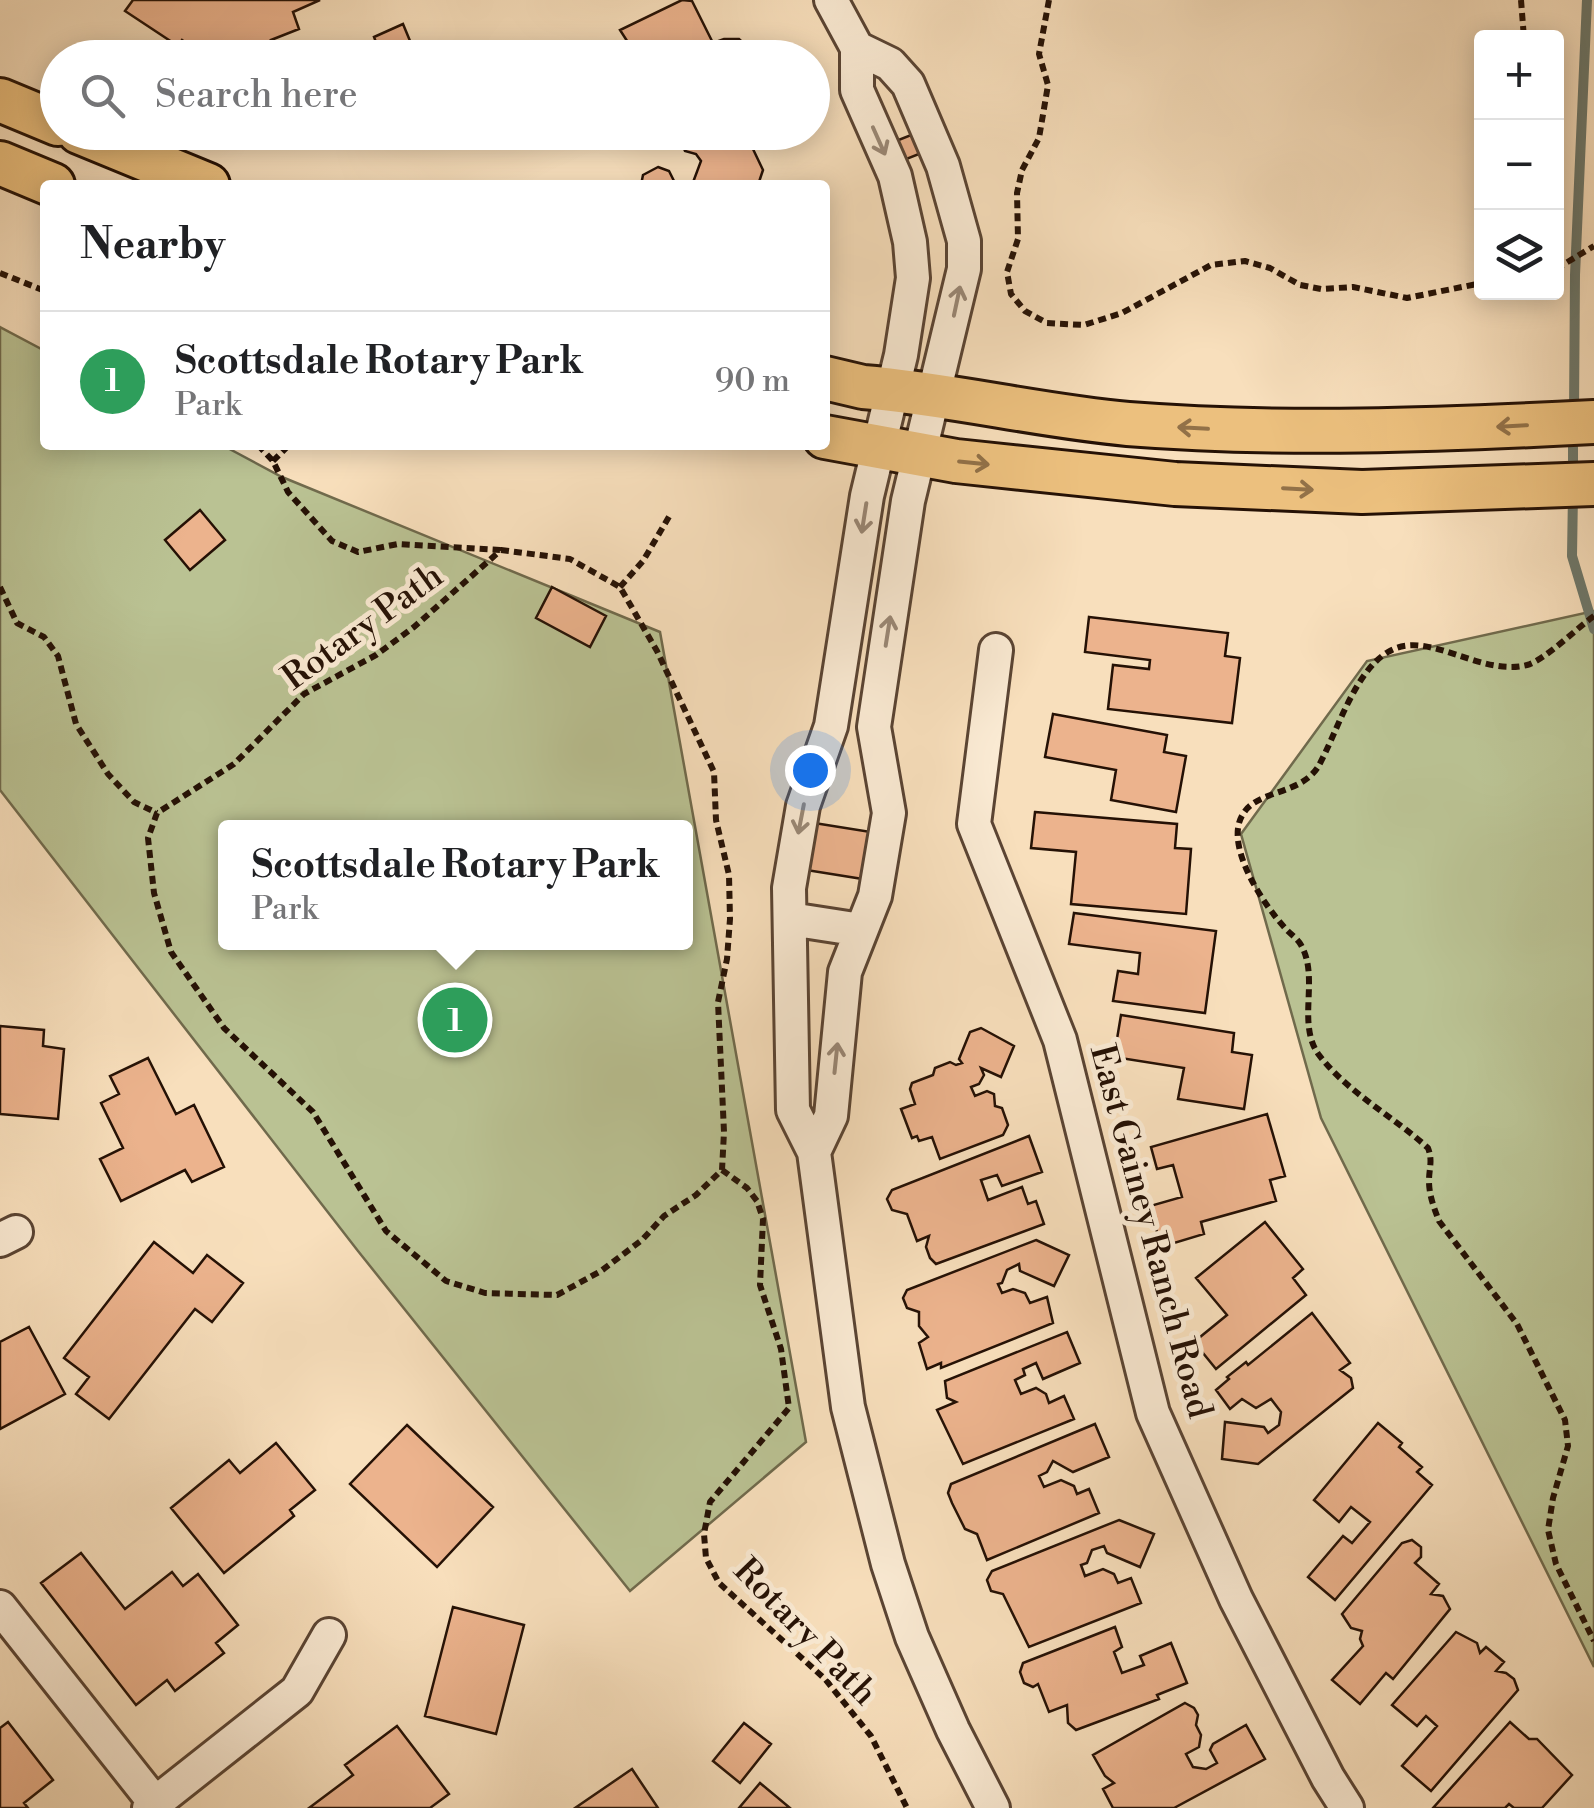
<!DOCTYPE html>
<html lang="en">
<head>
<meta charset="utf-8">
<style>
	body { margin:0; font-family:"Libre Bodoni",serif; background:#f2f2f2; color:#202124 }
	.controls { position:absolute; right:30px; top:30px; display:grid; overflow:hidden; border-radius:10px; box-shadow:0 5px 25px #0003 }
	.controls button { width:90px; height:90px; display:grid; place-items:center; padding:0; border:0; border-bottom:2px solid #e0e0e0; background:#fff; color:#202124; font:50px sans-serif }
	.you { position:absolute; left:810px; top:770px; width:35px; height:35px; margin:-25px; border:8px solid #fff; border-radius:50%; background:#1a73e8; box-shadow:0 0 0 15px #1a73e833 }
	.badge { display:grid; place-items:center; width:65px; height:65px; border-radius:50%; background:#7c3aed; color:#fff; font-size:32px; font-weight:700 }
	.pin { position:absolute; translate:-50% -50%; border:5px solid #fff; box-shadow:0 2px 10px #0006 }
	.popup { position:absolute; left:218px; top:820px; width:475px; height:130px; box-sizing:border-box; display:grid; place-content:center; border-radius:10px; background:#fff; filter:drop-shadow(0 2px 8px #0005); font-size:32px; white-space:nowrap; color:#757577 }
	.popup b { font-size:38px; color:#202124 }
	.popup::after { content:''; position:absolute; left:50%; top:100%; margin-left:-20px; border:20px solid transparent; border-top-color:#fff }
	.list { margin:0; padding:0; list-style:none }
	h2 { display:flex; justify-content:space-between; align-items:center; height:130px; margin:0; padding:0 40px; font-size:42px }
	h2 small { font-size:32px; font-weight:400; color:#757577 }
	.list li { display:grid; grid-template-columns:65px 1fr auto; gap:30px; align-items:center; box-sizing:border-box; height:140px; padding:0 40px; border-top:2px solid #e0e0e0 }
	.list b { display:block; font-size:38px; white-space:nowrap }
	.list p { margin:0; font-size:32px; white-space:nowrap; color:#757577 }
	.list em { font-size:32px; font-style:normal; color:#757577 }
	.icon { flex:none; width:55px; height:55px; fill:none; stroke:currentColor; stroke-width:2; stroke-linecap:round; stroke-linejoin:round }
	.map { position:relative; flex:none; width:1594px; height:1808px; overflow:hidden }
	.search { position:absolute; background:#fff; box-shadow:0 5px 25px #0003; left:40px; top:40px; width:790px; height:110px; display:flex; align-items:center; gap:25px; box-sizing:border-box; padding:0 35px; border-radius:55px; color:#757577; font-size:38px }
	.panel { position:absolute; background:#fff; box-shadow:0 5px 25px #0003; left:40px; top:180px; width:790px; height:270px; border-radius:10px }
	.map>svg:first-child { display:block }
</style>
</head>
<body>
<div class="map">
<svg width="1594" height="1808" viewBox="0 0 1594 1808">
	<rect width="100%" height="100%" fill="#f8dfbc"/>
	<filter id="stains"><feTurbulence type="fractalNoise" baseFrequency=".002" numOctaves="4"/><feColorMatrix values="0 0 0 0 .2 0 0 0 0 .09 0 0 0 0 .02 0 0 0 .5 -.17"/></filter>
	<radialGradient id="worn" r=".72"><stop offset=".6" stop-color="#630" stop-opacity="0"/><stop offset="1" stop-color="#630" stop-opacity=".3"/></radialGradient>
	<path fill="#bac293" stroke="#706a4c" stroke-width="2.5" fill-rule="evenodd" d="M0 327 45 351V445H222L282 477 660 632 806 1442 630 1591 358 1251 0 790ZM225 828H685V942H225Z
		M1594 611V1667L1321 1118 1241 834 1367 661Z"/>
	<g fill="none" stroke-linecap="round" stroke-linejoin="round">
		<path stroke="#6d786b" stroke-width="10" d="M1574 411 1575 275 1587 0
			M1573 476V433
			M1573 493 1572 556 1594 629"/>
	</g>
	<path fill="#ecb38d" stroke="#251105" stroke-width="2.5" d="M133 0H320L293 12 299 29 271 40 273 44 235 58 232 47 224 42 213 58H207L182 40 178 46 125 11Z
		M682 0 692 1 713 43 724 39H739L750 49 753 58H638L620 30Z
		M403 24 415 53 406 58H382L374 37Z
		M677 132H752L755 138 752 147 763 170 758 185H692L701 161 696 154 685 151Z
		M916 133 924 152 904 160 896 141Z
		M658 167 669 171 676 185H641L643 175Z
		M200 510 225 540 190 570 165 540Z
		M552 587 606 616 590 647 536 618Z
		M1089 617 1228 633 1225 656 1240 658 1232 723 1108 709 1113 665 1149 669 1150 660 1085 652Z
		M1053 714 1167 735 1164 752 1186 756 1176 812 1111 800 1116 770 1045 757Z
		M1035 812 1177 824 1175 848 1191 849 1186 914 1071 904 1076 852 1031 848Z
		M808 822 877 833 869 880 800 869Z
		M1074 913 1216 931 1205 1013 1113 1001 1118 971 1138 974 1140 953 1069 944Z
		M1121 1015 1234 1033 1232 1052 1252 1055 1244 1109 1178 1099 1184 1068 1114 1057Z
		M0 1026 44 1030 43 1046 64 1049 58 1119 0 1114Z
		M981 1028 1014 1046 1001 1077 981 1068 984 1075 979 1084 971 1087 975 1096 987 1091 994 1094 995 1106 1002 1108 1008 1125 1003 1135 940 1159 932 1137 919 1141 917 1136 912 1138 901 1109 915 1104 910 1089 912 1083 933 1075 935 1068 950 1062 956 1065 962 1063 959 1059 970 1032Z
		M148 1058 176 1114 194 1105 224 1167 192 1182 185 1170 121 1201 100 1159 123 1148 101 1103 119 1094 110 1076Z
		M1267 1114 1285 1176 1270 1180 1276 1201 1201 1222 1204 1234 1161 1247 1150 1206 1182 1197 1173 1165 1157 1169 1151 1147Z
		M1029 1136 1042 1172 1002 1186 997 1175 981 1180 988 1200 1022 1187 1028 1204 1036 1201 1044 1224 936 1264 930 1258 926 1247 929 1236 917 1241 907 1214 892 1210 887 1199 892 1190Z
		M1265 1222 1303 1269 1293 1278 1306 1295 1216 1369 1194 1342 1227 1315 1196 1278Z
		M1036 1240 1069 1255 1054 1286 1020 1271 1019 1264 1007 1270 1002 1283 998 1284 1002 1293 1013 1289 1025 1293 1030 1303 1047 1297 1053 1323 941 1368V1363L927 1369 919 1343 928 1337 919 1326V1312L907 1308 903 1298 907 1290Z
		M154 1242 193 1273 207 1255 243 1283 212 1322 195 1309 109 1419 76 1394 89 1377 64 1358Z
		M1312 1313 1350 1363 1340 1370 1351 1378 1353 1388 1258 1464 1222 1459 1225 1422 1264 1427 1268 1433 1279 1425 1281 1412 1271 1399 1256 1408 1242 1399 1230 1409 1216 1390 1229 1379 1227 1377 1246 1362 1248 1365Z
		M29 1327 65 1394 0 1429V1342Z
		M1067 1332 1080 1363 1043 1379 1036 1363 1023 1369 1025 1375 1015 1380 1021 1394 1036 1388 1046 1394 1049 1403 1064 1396 1074 1419 963 1464 937 1410 956 1402 947 1398 945 1381Z
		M1378 1423 1402 1443 1399 1447 1422 1467 1417 1472 1432 1485 1335 1600 1308 1577 1343 1536 1352 1543 1370 1522 1351 1507 1339 1522 1314 1500Z
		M1095 1424 1109 1457 1073 1472 1053 1461 1047 1472 1039 1476 1044 1487 1061 1480 1074 1486 1077 1494 1089 1489 1099 1513 987 1560 977 1534 965 1529 952 1503 948 1493 951 1484Z
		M407 1425 493 1507 437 1567 350 1484Z
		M276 1443 315 1490 290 1510 294 1516 224 1573 171 1508 229 1460 240 1473Z
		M1119 1520 1154 1534 1140 1567 1107 1553 1104 1546 1092 1550 1087 1563 1081 1565 1085 1576 1103 1569 1114 1574 1118 1583 1131 1578 1141 1603 1029 1647 1003 1594 991 1591 987 1580 992 1571Z
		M1412 1540 1421 1547V1557L1415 1563 1439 1584 1431 1594 1443 1596 1450 1609 1393 1679 1386 1673 1360 1704 1332 1680 1363 1646 1360 1639 1362 1631 1351 1628 1342 1614 1402 1543Z
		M81 1553 125 1609 172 1572 183 1586 198 1574 238 1625 216 1643 224 1653 175 1691 167 1680 136 1705 41 1583Z
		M453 1607 524 1625 496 1734 425 1716Z
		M1115 1627 1122 1647 1114 1652 1122 1673 1144 1665 1140 1656 1171 1643 1187 1683 1157 1695 1159 1699 1076 1730 1068 1723 1067 1705 1049 1712 1038 1684 1033 1687 1024 1683 1020 1672 1023 1663Z
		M1456 1632 1477 1643 1480 1653 1486 1647 1504 1662 1496 1671 1506 1673 1514 1679 1518 1690 1431 1791 1402 1766 1437 1726 1426 1716 1417 1726 1392 1705Z
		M1185 1703 1194 1708 1198 1715 1196 1725 1201 1735 1199 1747 1186 1754 1193 1767 1206 1769 1217 1763 1210 1750 1213 1744 1246 1725 1265 1759 1174 1808H1113L1103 1789 1114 1783 1105 1776 1093 1755Z
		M8 1722 53 1780 24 1803 28 1808H0V1728Z
		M1510 1722 1529 1739H1537L1572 1775 1542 1808H1514L1509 1804 1505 1808H1433Z
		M744 1723 771 1744 740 1783 713 1761Z
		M397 1726 449 1794 430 1808H309L353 1775 345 1765Z
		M632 1769 658 1808H575Z
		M760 1783 790 1808H739Z"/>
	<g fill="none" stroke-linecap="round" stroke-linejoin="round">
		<g stroke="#5a4433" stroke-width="38">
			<path id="minor" d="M831 0 857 48V90L895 176 910 242 913 278 901 355 867 496 831 726 803 806 789 888 793 1110 814 1152 848 1407 888 1564 912 1637 953 1730 993 1808
				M996 650 974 824 1060 1040 1153 1413 1236 1599 1328 1778 1347 1808
				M790 919 861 930
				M814 1152 831 1116 845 972 875 896 889 813 874 727 908 501 964 269V241L943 166 908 84 890 64 857 48
				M0 1240 16 1232
				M0 1607 155 1803
				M149 1808 297 1691 329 1635"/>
		</g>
		<g stroke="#251105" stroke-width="48">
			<path id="major" d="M0 100 58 124
				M79 132 208 185
				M0 163 53 185
				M825 378 863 387C951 394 1039 416 1128 424 1283 436 1439 430 1594 422
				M825 437 956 461 1175 484 1362 492 1594 484"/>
		</g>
		<path stroke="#251105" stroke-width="6" stroke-dasharray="8 5" stroke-linecap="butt" d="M1049 0 1039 54 1048 85 1039 138 1022 170 1017 193 1018 239 1007 272 1011 294 1025 311 1047 323 1084 325 1122 313 1211 265 1245 261 1270 268 1300 285 1321 289 1353 287 1407 298 1482 283
			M1521 0 1524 38
			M1556 269 1594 246
			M0 273 45 291
			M258 445 273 461 288 492 332 541 358 552 398 544 500 550
			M273 461 289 445
			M501 550 570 559 620 587 657 651 714 772 716 820 729 875 730 919 727 959 718 1002 724 1132 722 1170 696 1195 664 1216 642 1240 601 1271 557 1295 485 1293 446 1281 386 1231 313 1112 224 1028 171 952 154 893 148 838 157 813 234 764 304 694 376 655 414 627Z
			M0 587 17 623 44 637 58 656 76 724 108 774 134 802 157 813
			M620 587 643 561 670 515
			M1594 616C1577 628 1545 660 1527 665 1479 677 1427 628 1388 652 1354 672 1337 733 1318 767 1300 795 1257 790 1243 814 1223 845 1264 905 1285 928 1290 934 1297 938 1301 945 1320 978 1296 1024 1319 1055 1348 1093 1393 1116 1428 1148 1433 1161 1429 1168 1429 1181 1429 1195 1434 1208 1439 1221L1517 1324 1565 1420 1568 1446 1553 1498 1548 1530 1556 1564 1594 1641
			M722 1170 747 1188 757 1201 763 1219 760 1285 781 1349 789 1408 710 1502 704 1534 706 1558 719 1583 825 1679 871 1736 907 1808"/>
		<use href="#minor" stroke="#faead3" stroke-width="32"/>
		<use href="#major" stroke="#ecc07e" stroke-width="42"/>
	</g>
	<defs><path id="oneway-shaft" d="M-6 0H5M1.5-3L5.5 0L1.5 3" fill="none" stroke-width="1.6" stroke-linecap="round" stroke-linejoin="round" transform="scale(2.5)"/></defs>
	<g stroke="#9a8876">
		<use href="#oneway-shaft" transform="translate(879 141) rotate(66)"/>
		<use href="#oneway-shaft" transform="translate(957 301) rotate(-78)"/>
		<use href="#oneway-shaft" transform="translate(864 518) rotate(99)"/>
		<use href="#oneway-shaft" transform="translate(888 631) rotate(-81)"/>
		<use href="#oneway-shaft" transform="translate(801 819) rotate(101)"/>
		<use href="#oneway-shaft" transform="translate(836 1058) rotate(-84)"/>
	</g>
	<g stroke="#927148">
		<use href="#oneway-shaft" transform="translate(1512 426) rotate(177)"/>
		<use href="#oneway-shaft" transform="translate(1193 428) rotate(-177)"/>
		<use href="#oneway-shaft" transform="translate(974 463) rotate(6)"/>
		<use href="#oneway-shaft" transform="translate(1298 489) rotate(3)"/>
	</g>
	<g text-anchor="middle" stroke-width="10" stroke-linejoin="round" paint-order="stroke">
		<g font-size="35" fill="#251105" stroke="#faead3">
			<text transform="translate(362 626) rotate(-36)" y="12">Rotary Path</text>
			<text transform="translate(1152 1231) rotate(75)" y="12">East Gainey Ranch Road</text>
			<text transform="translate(806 1631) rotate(46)" y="12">Rotary Path</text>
		</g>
	</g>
	<rect width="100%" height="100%" filter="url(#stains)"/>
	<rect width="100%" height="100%" fill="url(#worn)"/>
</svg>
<div class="controls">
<button>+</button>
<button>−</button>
<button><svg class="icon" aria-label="layers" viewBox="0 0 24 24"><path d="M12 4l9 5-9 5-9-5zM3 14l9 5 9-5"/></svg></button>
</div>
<div class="you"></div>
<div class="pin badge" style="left:455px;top:1020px;background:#2e9e5b">1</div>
<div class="popup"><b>Scottsdale Rotary Park</b>Park</div>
<div class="search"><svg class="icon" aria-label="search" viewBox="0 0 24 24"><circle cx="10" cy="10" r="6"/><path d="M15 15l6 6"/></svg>Search here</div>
<section class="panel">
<h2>Nearby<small></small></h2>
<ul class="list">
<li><span class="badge" style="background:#2e9e5b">1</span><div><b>Scottsdale Rotary Park</b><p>Park</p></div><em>90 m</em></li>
</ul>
</section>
</div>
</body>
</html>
